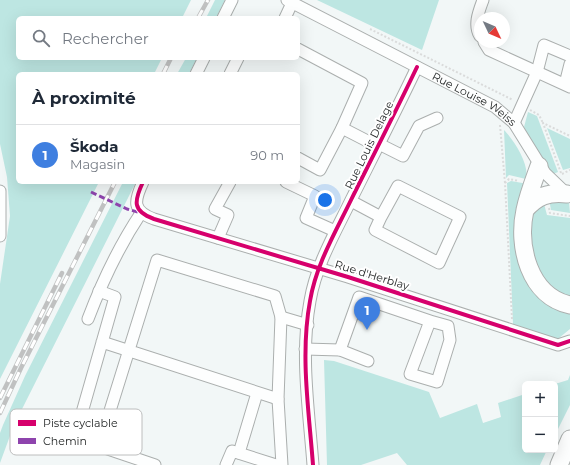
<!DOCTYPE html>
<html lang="fr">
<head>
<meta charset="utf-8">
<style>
	body { margin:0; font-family:Montserrat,sans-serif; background:#f6f6f7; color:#1f2937 }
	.controls { position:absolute; right:12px; bottom:12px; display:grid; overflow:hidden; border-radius:6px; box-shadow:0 4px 16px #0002 }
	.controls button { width:36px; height:36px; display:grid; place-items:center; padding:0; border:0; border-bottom:1px solid #e0e1e3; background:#fff; color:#1f2937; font:20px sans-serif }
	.compass { position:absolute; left:474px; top:12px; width:36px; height:36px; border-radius:50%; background:#fff; box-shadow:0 4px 16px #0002; rotate:134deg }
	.you { position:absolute; left:325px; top:200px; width:14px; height:14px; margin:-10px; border:3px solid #fff; border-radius:50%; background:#1a73e8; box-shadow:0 0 0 6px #1a73e833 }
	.badge { display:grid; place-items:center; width:26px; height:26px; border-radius:50%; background:#1a73e8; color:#fff; font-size:13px; font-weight:700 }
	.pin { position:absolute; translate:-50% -33px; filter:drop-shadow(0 1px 2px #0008) }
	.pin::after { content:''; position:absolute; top:21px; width:14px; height:12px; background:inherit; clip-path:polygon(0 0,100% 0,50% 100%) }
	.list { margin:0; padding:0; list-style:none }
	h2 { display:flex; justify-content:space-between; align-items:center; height:52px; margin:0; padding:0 16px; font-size:17px }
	h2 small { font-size:13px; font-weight:400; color:#747a83 }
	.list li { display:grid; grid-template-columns:26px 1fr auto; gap:12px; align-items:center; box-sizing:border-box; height:60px; padding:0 16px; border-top:1px solid #e0e1e3 }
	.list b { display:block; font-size:15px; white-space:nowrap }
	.list p { margin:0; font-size:13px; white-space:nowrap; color:#747a83 }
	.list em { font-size:13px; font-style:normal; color:#747a83 }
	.icon { flex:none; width:22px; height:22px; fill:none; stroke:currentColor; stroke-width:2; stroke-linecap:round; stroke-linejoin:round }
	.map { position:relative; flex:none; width:570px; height:465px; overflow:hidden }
	.search { position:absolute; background:#fff; box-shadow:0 4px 16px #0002; left:16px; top:16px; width:284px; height:44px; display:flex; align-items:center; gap:10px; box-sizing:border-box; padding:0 14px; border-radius:6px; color:#747a83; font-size:15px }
	.panel { position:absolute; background:#fff; box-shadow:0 4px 16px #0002; left:16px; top:72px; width:284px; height:112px; border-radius:6px }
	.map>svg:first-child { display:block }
</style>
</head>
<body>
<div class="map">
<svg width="570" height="465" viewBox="0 0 570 465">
	<rect width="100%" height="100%" fill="#f2f7f7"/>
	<path fill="#bde6e2" d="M0 0H191L182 18H18V58H162L154 74H18V182H99L0 379V284L10 216 7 177 0 144Z
		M215 0H225L216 18H206Z
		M317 0H439L422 50Z
		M186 58H197L189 74H177Z
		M528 112 537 116 558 172 553 174 536 151 524 127Z
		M547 128 570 139V168L563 170Z
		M504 130C514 140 530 165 526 179L509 175 506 178Z
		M511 181 528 184 517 209 515 217 517 222 519 250 570 311V329L559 338 555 339 513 324 507 183Z
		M123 182H136L14 425 0 463V433L3 425 25 376Z
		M549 199 569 202 570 213 551 210Z
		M543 200 547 215 570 218V298C561 295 550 289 544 281 534 266 525 221 536 205 537 203 541 201 543 200Z
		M324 360 334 361 429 392 440 418 477 404 483 423 501 417 498 403 525 394V450H547L540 465H407L397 453 361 465H327Z
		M570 375V405L555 435V384L568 380Z"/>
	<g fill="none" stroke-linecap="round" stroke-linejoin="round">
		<g stroke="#abafae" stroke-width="13">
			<g id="minor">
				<path id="s1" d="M287 0 495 107 514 123 545 173 568 195"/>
				<path d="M223 18 232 0"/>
				<path d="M285 18 292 3"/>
				<path d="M480 36C473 25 479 11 483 0"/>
				<path d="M484 42 489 50 570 87"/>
				<path d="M298 49 362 83 342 128 320 170 298 158"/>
				<path d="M196 74 204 58"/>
				<path d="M230 74 238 58"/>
				<path d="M565 84 570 64"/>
				<path d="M514 123 537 72 544 45 570 56"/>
				<path d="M342 128 377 146"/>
				<path d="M379 144 403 156 419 126 437 118"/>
				<path d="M143 182C134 201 132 211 154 219L348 277 558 345 570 341"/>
				<path d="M286 182 315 196 306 218 335 231"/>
				<path d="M0 191V236"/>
				<path d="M351 201 381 217 375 230 439 263 460 217 398 186 381 217"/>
				<path d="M218 238 228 215 215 209 230 182"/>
				<path d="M99 291 115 297 75 437 99 446 157 260 275 296 281 317 278 399 102 342"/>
				<path d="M281 317 308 325"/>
				<path d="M88 319C102 282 119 246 141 213"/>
				<path d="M305 349 340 350 368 361"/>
				<path d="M340 350 359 297 430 321 410 374 437 382 450 340 448 326 430 321"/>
				<path d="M278 399 282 465"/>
				<path d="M99 446 155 465"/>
				<path d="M239 453 257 393"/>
				<path d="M226 465 232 451 276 465"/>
				<path d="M313 465C309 411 300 355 310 301 316 265 335 233 351 200 373 156 396 111 417 67"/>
			</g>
		</g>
		<g stroke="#abafae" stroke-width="19">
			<path id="highway" d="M539 166C534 180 528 195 525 210 517 246 529 296 570 305
				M525 210C537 196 548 192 567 194
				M559 465 570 439"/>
		</g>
		<path stroke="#dadbdb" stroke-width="2" stroke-dasharray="2 2" stroke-linecap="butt" d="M370 29 513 100
			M530 110 539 115 543 123
			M500 125 505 183
			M561 173 543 123 570 136
			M562 174 570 170
			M549 208 550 213 570 216
			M512 319 505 183 509 179 519 181"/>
		<use href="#minor" stroke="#fdfefe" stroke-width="11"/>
		<use href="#highway" stroke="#fdfefe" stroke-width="17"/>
		<g stroke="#c0c1c1" stroke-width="4.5">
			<path id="rail" d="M198 18 208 0
				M163 74 171 58
				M0 398 62 273
				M0 413 21 368 115 182"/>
		</g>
		<use href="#rail" stroke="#fff" stroke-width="3" stroke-dasharray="9" stroke-linecap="butt"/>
		<path stroke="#8e44ad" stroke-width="3" stroke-dasharray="6 3" stroke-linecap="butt" d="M91 192 127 209 141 213"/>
		<g stroke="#fff" stroke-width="6">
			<path id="cycleway" d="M143 182C134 201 132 211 154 219L348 277 558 345 570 341
				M313 465C309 411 300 355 310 301 316 265 335 233 351 200 373 156 396 111 417 67"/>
		</g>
		<use href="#cycleway" stroke="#d6006c" stroke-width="4"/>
	</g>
	<g text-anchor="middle" stroke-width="4" stroke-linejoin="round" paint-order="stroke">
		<g font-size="11" fill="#232626" stroke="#fff">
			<text dy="4" stroke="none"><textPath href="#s1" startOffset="212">Rue Louise Weiss</textPath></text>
			<text transform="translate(369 145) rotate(-64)" y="4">Rue Louis Delage</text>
			<text transform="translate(372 275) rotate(17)" y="4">Rue d'Herblay</text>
		</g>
	</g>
	<rect x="10" y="409" width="132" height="46" rx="6" fill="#fff" stroke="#bdbebe" stroke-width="1"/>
	<rect x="18" y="420" width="18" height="6" fill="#d6006c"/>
	<rect x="18" y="438" width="18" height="6" fill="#8e44ad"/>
	<g font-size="11" fill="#232626">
		<text x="43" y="427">Piste cyclable</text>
		<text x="43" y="445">Chemin</text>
	</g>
</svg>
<div class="controls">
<button>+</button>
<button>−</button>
</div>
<svg class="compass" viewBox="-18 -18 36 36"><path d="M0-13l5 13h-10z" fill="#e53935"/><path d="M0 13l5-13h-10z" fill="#747a83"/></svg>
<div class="you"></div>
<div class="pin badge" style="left:367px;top:330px;background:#3f7fe0">1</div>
<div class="search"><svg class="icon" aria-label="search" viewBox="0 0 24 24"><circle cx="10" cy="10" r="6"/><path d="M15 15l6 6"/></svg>Rechercher</div>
<section class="panel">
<h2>À proximité<small></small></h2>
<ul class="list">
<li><span class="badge" style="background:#3f7fe0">1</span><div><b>Škoda</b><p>Magasin</p></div><em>90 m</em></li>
</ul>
</section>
</div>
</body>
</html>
